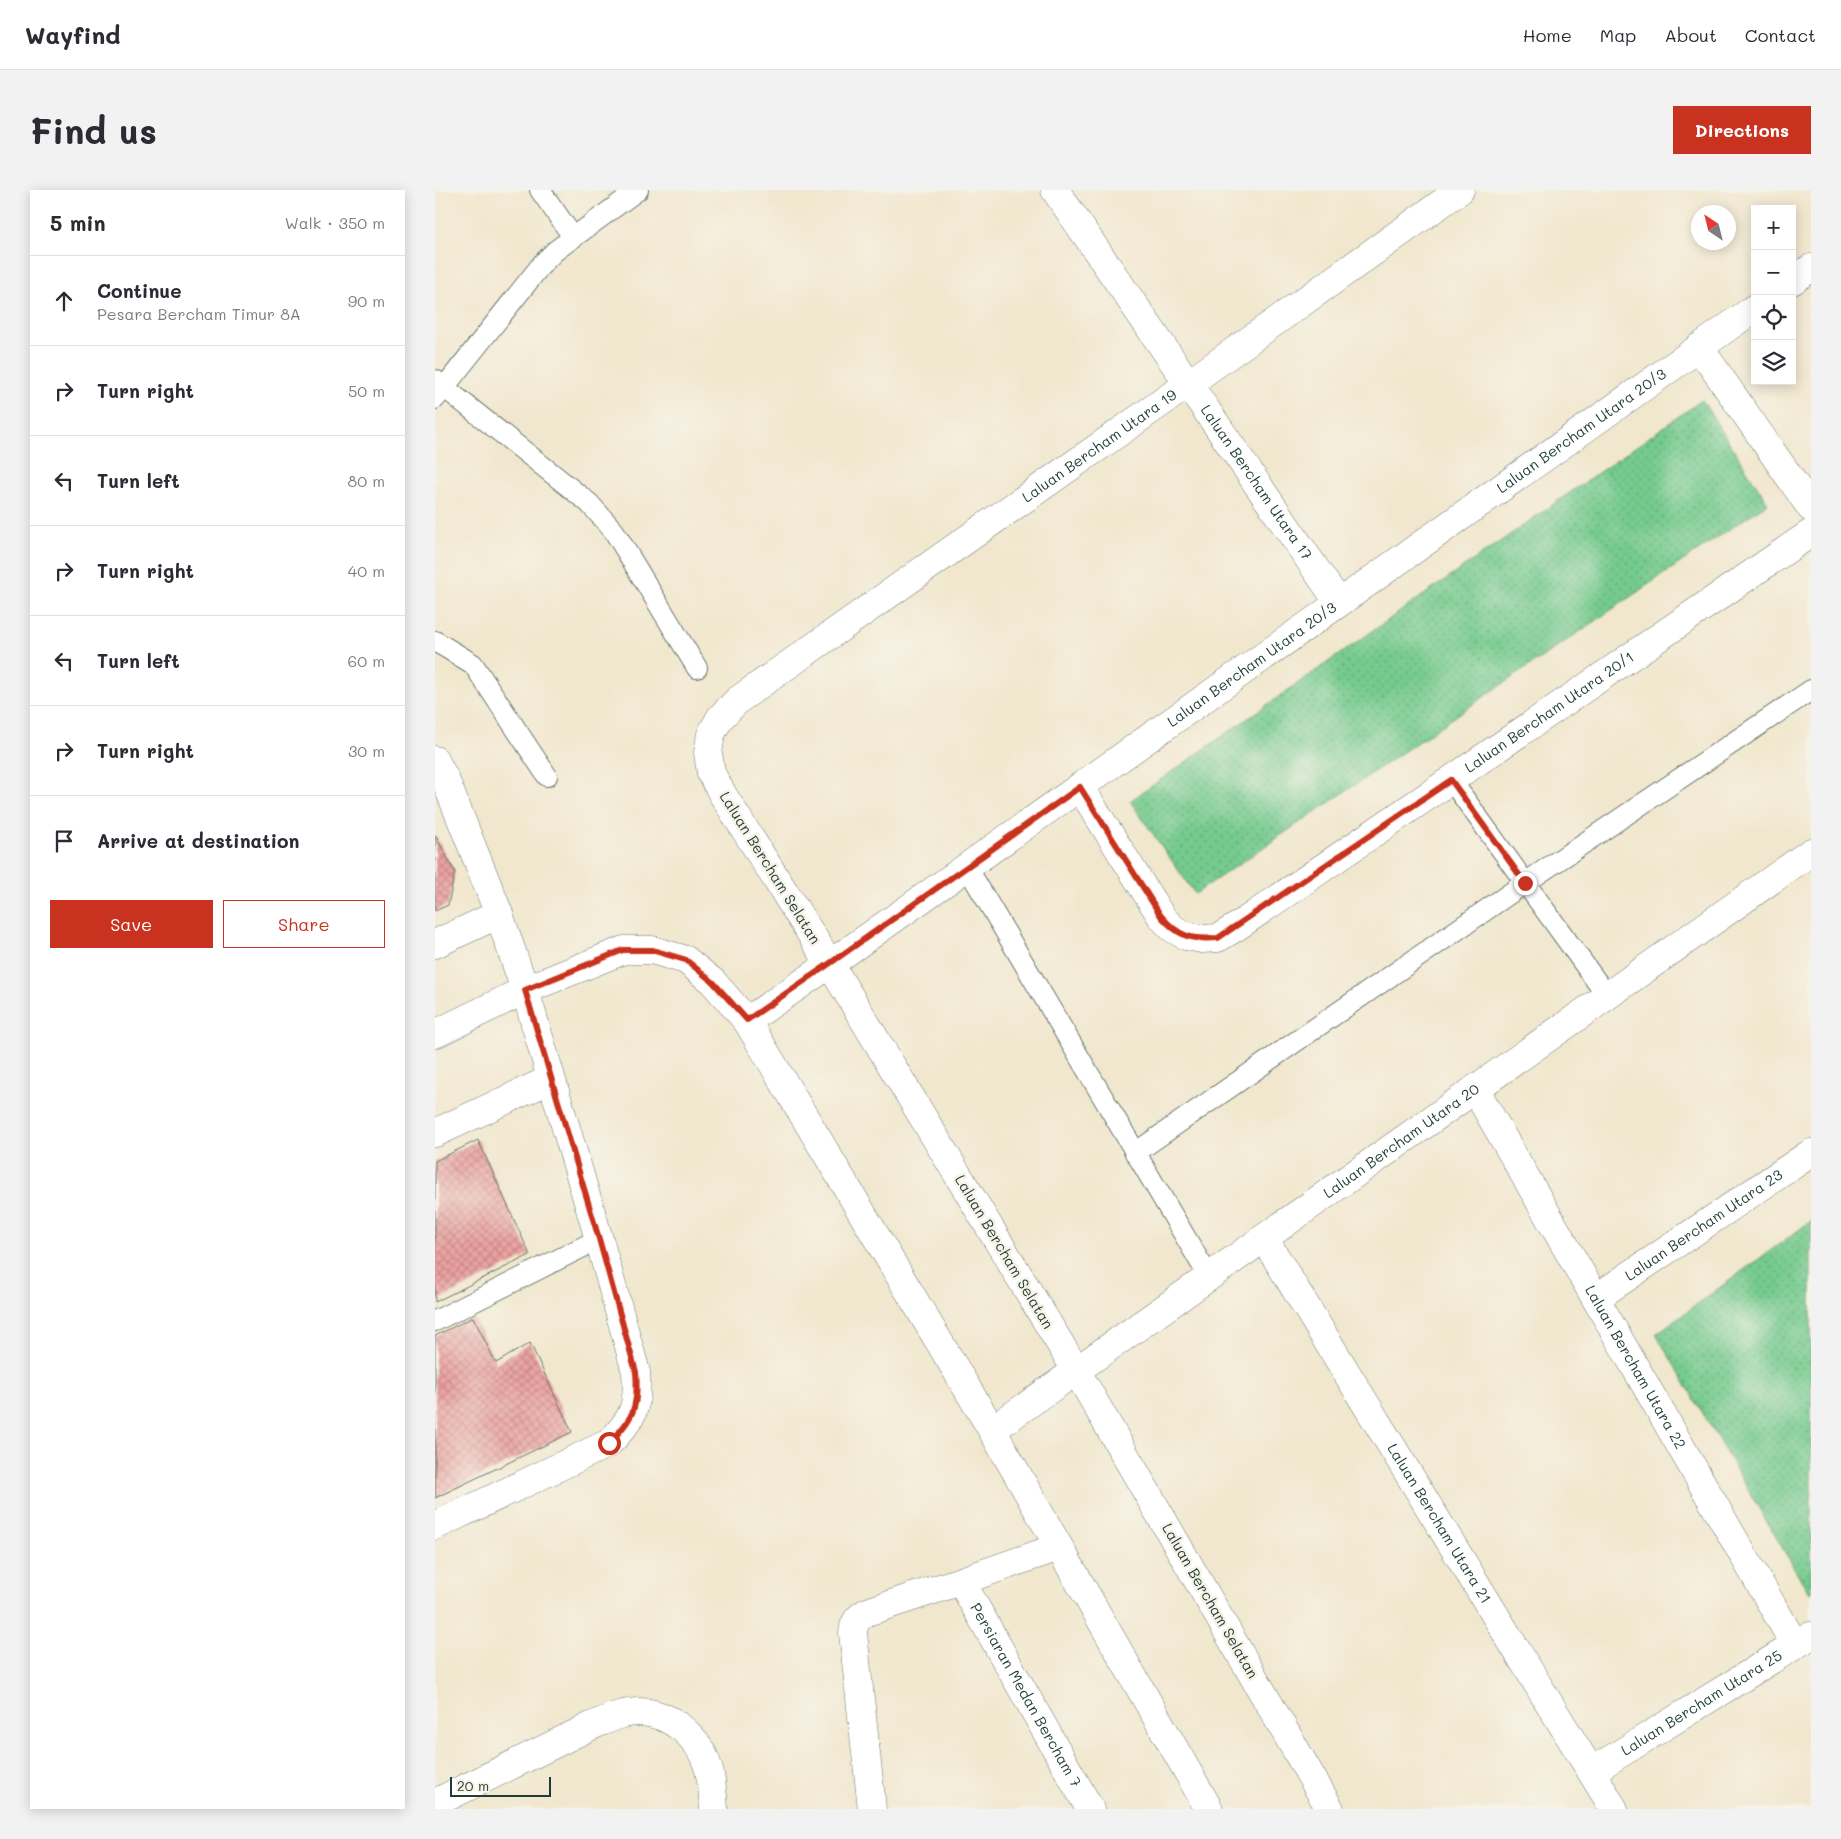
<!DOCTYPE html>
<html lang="en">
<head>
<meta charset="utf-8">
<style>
	body { margin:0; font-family:Mali,sans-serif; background:#f2f2f3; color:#2b2b33 }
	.controls { position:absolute; right:15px; top:15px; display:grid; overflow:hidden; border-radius:0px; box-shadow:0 2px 12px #0003 }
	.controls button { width:45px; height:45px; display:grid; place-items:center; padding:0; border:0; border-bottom:1px solid #e1e1e2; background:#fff; color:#2b2b33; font:25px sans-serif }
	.compass { position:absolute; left:1256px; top:15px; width:45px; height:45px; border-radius:50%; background:#fff; box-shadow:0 2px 12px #0003; rotate:325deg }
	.scale { position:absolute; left:15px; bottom:12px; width:101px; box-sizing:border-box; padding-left:5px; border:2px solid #1f3d34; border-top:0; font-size:14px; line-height:18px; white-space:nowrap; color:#1f3d34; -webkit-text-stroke:4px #f7f3e8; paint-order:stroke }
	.stop { position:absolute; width:15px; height:15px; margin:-11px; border:4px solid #c8321e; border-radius:50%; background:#fff }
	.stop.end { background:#c8321e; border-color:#fff; box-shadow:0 1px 5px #0008 }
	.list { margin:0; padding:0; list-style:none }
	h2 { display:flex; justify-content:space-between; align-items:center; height:65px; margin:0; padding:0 20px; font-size:21px }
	h2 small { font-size:16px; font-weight:400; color:#7c7c81 }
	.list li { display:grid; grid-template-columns:32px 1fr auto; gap:15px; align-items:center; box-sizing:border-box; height:90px; padding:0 20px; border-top:1px solid #e1e1e2 }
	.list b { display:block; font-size:19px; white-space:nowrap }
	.list p { margin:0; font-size:16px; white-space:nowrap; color:#7c7c81 }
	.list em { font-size:16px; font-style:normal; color:#7c7c81 }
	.actions { display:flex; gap:10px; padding:15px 20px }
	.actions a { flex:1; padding:11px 0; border:1px solid #c8321e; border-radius:0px; text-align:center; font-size:18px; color:#c8321e }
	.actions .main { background:#c8321e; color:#fff }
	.icon { flex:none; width:28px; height:28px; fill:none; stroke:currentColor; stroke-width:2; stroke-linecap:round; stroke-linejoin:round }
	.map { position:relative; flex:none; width:1376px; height:1619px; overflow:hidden; border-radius:0px }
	header { display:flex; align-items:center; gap:30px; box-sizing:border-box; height:70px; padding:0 25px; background:#fff; border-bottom:1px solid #e1e1e2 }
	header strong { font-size:24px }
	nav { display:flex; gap:28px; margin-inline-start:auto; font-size:18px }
	.intro { display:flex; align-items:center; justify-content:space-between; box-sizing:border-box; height:120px; padding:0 30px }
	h1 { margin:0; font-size:35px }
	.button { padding:12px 22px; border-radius:0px; background:#c8321e; color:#fff; font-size:18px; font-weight:700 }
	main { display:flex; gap:30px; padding:0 30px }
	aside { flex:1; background:#fff; border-radius:0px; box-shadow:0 2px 12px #0003 }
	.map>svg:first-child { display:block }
</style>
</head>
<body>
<header>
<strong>Wayfind</strong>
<nav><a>Home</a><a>Map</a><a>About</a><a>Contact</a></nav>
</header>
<div class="intro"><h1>Find us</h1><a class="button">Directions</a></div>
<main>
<aside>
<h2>5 min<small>Walk · 350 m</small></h2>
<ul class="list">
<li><svg class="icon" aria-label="ahead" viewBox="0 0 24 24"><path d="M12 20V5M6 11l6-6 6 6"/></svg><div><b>Continue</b><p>Pesara Bercham Timur 8A</p></div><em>90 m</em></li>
<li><svg class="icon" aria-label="right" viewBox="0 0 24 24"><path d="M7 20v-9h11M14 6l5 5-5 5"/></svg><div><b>Turn right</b></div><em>50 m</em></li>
<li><svg class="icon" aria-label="left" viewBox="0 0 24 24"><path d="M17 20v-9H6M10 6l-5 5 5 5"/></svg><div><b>Turn left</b></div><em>80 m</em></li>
<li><svg class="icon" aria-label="right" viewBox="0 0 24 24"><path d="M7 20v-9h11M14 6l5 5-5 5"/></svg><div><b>Turn right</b></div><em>40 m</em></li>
<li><svg class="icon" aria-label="left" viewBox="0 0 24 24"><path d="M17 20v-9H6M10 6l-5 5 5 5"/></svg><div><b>Turn left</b></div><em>60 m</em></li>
<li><svg class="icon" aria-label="right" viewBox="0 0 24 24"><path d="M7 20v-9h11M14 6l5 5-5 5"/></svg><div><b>Turn right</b></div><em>30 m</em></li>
<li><svg class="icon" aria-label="arrive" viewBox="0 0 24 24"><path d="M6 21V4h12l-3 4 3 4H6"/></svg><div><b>Arrive at destination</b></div></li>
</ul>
<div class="actions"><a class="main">Save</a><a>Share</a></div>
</aside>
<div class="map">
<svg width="1376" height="1619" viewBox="0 0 1376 1619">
	<defs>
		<pattern id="park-dots" width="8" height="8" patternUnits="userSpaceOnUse" patternTransform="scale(1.25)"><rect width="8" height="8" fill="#75ca8e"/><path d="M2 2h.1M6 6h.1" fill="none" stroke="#5fa575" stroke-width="1.8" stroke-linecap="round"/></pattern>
		<pattern id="building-cross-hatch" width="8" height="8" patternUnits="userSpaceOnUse" patternTransform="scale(1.25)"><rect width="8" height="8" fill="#eca2a1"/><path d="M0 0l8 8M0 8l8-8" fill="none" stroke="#bf8584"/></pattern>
	</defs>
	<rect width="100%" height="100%" fill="#f7f3e8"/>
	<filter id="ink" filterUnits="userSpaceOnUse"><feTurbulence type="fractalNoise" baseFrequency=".02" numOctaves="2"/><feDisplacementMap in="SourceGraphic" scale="10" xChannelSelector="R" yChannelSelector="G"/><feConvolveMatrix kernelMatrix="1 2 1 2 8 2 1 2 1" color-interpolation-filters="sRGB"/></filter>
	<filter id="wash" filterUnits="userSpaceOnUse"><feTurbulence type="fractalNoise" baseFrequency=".0096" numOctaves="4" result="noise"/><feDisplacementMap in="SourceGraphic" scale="20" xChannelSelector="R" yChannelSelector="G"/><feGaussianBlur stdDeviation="1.12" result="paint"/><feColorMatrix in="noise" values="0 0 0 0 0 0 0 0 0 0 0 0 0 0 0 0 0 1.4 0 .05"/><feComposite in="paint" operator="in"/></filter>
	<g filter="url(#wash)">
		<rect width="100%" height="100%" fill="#f1e7ce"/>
		<path fill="url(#park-dots)" stroke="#4a8461" d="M1267 210 1333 313 760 704 695 611Z
			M1376 1031V1402L1374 1403 1221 1144Z"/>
		<g id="blocks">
			<path fill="url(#building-cross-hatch)" d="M0 645 20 682 13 715 0 721Z
				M43 950 95 1065 0 1112V971Z
				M38 1127 61 1173 95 1153 137 1242 0 1308V1146Z"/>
		</g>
	</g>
	<g filter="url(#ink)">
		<use href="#blocks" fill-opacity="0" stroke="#68786a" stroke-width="1"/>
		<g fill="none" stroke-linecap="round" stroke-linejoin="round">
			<g stroke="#68786a" stroke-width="22">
				<path id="service" d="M105 0 138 47
					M0 190 154 313 179 341 262 478
					M0 209 107 74 120 61 203 0
					M0 451 38 474 112 586
					M1016 590 1172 806
					M532 677 774 1087
					M700 963 1090 693 1376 500
					M0 1131 164 1049"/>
			</g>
			<g stroke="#68786a" stroke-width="29">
				<g id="minor">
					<path id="s1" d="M620 0 904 413"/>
					<path d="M1357 91 1376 78"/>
					<path d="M1264 157 1376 318"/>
					<path d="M0 570 10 589 64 724 90 800 164 1049 201 1182C204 1217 198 1229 174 1253L0 1336"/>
					<path id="s2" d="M645 597 726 726 737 738 751 746 767 749 783 748 803 736 1376 343"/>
					<path d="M0 754 64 724"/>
					<path id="s3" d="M312 831 395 774 1320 118"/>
					<path id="s4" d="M1040 899 1360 1455"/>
					<path d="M0 943 116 889"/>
					<path id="s5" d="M829 1048 1179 1619"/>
					<path id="s6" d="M1161 1108 1376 963"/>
					<path id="s7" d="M557 1240 1376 662"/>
					<path id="s8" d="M526 1391 655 1619"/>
					<path id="s9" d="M1157 1581 1375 1446"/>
					<path d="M0 1613 156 1536C171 1530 187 1522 204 1522 236 1523 264 1547 273 1577 277 1590 278 1605 279 1619"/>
					<path d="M437 1619 418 1443C419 1432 423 1427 432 1422L526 1391 624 1357"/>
					<path id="s10" d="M895 1619 641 1180 395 774 288 605 276 583 273 563 276 544 285 528 303 510 753 194 1025 0"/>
				</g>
			</g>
			<g stroke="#68786a" stroke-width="29">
				<path id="tertiary" d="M0 844 90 800 189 760H217L251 770 278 792 312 831 557 1240 774 1619"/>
			</g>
			<use href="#service" stroke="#fff" stroke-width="20"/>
			<use href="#minor" stroke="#fff" stroke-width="28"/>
			<use href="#tertiary" stroke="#fff" stroke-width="28"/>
		</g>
	</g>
	<g fill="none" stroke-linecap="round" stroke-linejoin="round" filter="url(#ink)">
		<path stroke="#c8321e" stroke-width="6" d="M174 1253C198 1229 204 1217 201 1182L164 1049 90 800 188 760H217L251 770 278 792 312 830 394 774 645 597 726 726C744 747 756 750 783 748L1016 590 1090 693"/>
	</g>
	<g text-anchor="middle" stroke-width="5" stroke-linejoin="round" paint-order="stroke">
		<g font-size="15" fill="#1f3d34" stroke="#f7f3e8">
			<text dy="5" stroke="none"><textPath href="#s3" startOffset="1022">Laluan Bercham Utara 20/3</textPath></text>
			<text dy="5" stroke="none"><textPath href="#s10" startOffset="1732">Laluan Bercham Utara 19</textPath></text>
			<text dy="5" stroke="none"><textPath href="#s1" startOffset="355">Laluan Bercham Utara 17</textPath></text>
			<text dy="5" stroke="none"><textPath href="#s3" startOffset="618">Laluan Bercham Utara 20/3</textPath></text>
			<text dy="5" stroke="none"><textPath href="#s2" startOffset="618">Laluan Bercham Utara 20/1</textPath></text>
			<text transform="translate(335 678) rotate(58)" y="5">Laluan Bercham Selatan</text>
			<text dy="5" stroke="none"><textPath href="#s7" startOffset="501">Laluan Bercham Utara 20</textPath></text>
			<text dy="5" stroke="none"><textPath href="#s6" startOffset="130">Laluan Bercham Utara 23</textPath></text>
			<text transform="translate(569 1062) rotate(59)" y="5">Laluan Bercham Selatan</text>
			<text dy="5" stroke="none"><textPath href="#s4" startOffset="321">Laluan Bercham Utara 22</textPath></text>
			<text dy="5" stroke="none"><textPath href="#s5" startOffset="335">Laluan Bercham Utara 21</textPath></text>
			<text transform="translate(775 1411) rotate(60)" y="5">Laluan Bercham Selatan</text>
			<text dy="5" stroke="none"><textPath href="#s8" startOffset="131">Persiaran Medan Bercham 7</textPath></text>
			<text dy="5" stroke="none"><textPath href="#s9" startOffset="129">Laluan Bercham Utara 25</textPath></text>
		</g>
	</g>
</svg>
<div class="controls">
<button>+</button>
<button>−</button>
<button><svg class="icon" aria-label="locate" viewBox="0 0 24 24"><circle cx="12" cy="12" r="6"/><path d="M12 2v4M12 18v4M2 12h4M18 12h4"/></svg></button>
<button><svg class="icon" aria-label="layers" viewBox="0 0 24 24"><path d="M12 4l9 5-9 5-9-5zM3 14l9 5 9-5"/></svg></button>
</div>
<svg class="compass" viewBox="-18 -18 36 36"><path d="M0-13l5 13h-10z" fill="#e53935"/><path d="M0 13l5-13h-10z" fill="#7c7c81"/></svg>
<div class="scale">20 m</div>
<div class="stop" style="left:174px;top:1253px"></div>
<div class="stop end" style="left:1090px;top:693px"></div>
</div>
</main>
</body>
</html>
